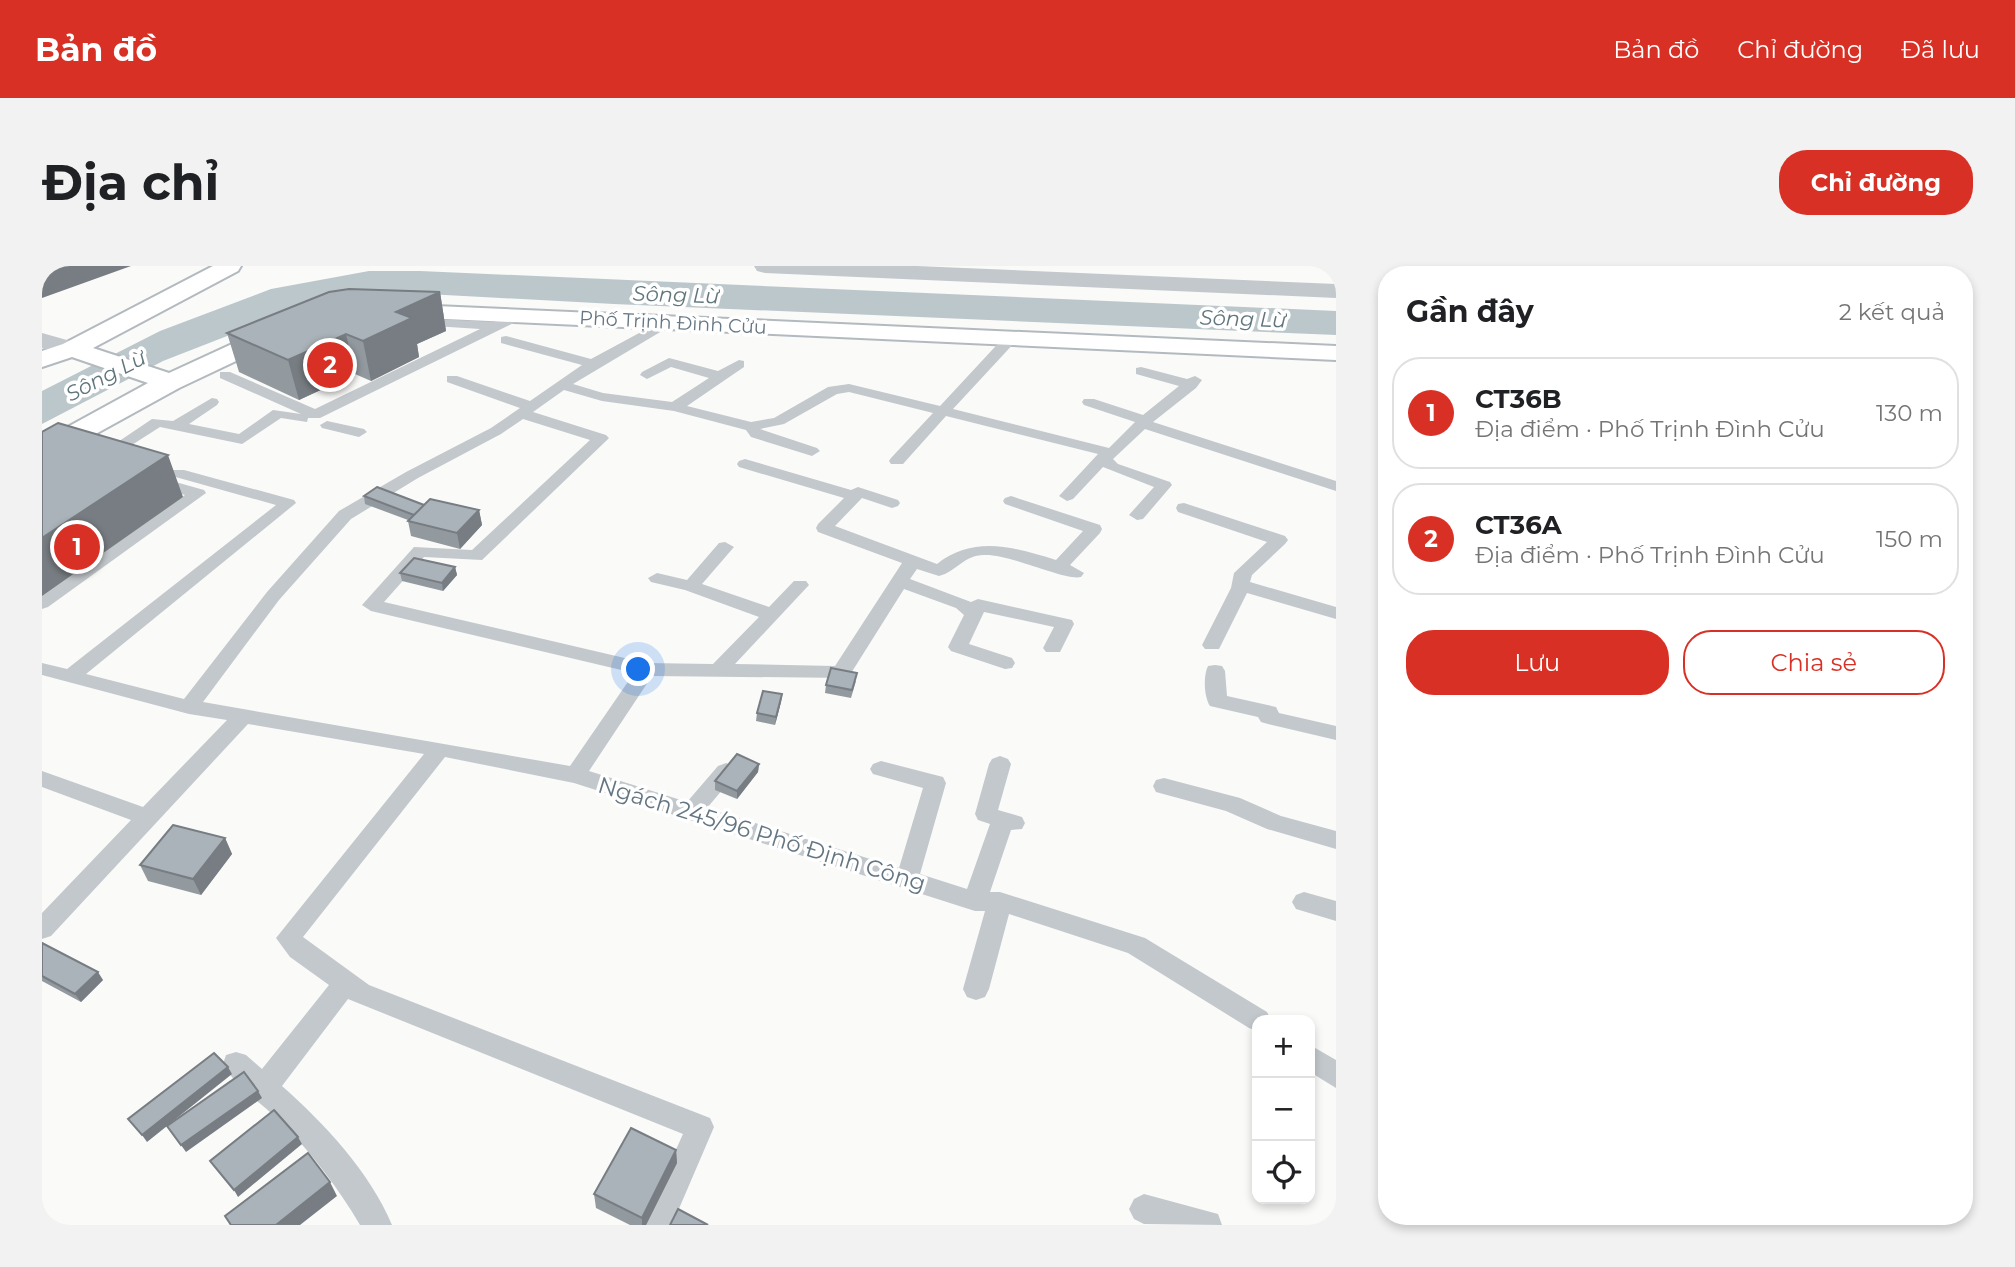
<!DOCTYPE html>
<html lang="vi">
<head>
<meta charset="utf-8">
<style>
	body { margin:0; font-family:Montserrat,sans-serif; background:#f2f2f2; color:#202124 }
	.controls { position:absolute; right:21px; bottom:21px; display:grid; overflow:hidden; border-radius:14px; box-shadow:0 4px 10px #0003 }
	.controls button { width:63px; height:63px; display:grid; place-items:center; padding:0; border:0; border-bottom:2px solid #e0e0e0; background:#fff; color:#202124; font:35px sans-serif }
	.you { position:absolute; left:597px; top:404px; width:24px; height:24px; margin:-18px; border:5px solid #fff; border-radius:50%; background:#1a73e8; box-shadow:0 0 0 10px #1a73e833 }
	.badge { display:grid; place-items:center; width:46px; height:46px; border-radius:50%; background:#d93025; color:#fff; font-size:23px; font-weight:700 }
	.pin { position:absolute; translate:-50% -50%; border:4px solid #fff; box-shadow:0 2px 7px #0006 }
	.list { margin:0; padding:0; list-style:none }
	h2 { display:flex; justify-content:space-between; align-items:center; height:91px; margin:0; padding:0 28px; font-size:30px }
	h2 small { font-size:23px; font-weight:400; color:#757577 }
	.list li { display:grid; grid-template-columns:46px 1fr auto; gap:21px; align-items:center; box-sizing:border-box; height:112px; margin:0 14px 14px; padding:0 14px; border:2px solid #e0e0e0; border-radius:28px }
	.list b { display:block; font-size:26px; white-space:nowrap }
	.list p { margin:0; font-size:23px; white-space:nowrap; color:#757577 }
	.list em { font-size:23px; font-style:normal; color:#757577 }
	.actions { display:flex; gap:14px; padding:21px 28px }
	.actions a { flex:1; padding:16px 0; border:2px solid #d93025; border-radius:28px; text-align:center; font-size:24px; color:#d93025 }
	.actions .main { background:#d93025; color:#fff }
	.icon { flex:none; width:38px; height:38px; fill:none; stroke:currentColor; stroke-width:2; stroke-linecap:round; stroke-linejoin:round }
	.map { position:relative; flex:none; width:1294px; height:959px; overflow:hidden; border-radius:28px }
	header { display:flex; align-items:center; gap:42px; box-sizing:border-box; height:98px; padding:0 35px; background:#d93025; color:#fff }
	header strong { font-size:33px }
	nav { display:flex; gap:38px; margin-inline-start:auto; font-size:24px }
	.intro { display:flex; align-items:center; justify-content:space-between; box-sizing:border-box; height:168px; padding:0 42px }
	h1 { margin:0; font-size:49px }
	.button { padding:18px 32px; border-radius:28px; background:#d93025; color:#fff; font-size:24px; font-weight:700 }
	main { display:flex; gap:42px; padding:0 42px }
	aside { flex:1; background:#fff; border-radius:28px; box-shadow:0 4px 10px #0003 }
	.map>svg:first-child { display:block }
</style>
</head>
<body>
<header>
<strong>Bản đồ</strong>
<nav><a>Bản đồ</a><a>Chỉ đường</a><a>Đã lưu</a></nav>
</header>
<div class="intro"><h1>Địa chỉ</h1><a class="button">Chỉ đường</a></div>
<main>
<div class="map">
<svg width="1294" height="959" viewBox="0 0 1294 959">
	<rect width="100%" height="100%" fill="#fafaf8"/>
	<path fill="#bbc7cb" d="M327 5H378L1294 45V69L572 38 348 26 216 58 121 95 0 158V125L118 65 229 23Z"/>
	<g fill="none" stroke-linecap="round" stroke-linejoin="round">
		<g stroke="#b3babf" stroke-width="4">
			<path id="secondary" d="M171 0H199L196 5 51 82 127 107 229 60 238 58 247 60 250 65 247 70 137 122 10 192 0 195V175L106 117 30 91 0 101V85L21 78Z
				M348 38 1294 80V94L340 50 336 45 340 40Z"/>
		</g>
		<path fill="#c3c8cc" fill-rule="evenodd" d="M477 45 482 46V52L278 152H266L265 156 239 152 200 178 118 161 71 191 66 193 58 188 110 153 131 155 170 132 175 133 177 136 175 139 147 158 197 168 231 144 259 148 178 112V106H188L273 143 438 63 376 59 369 55 371 52 452 56Z
			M625 52 630 53V59L531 118 561 127 630 136 667 112 629 101 605 113 598 109 600 106 627 92 676 105 697 94 702 95V101L645 140 709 156 732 152 786 121 807 118 898 140 964 69 969 68 976 72 974 75 911 143 1067 182 1093 156 1042 139 1040 136 1042 133H1052L1101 149 1137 120 1094 108V102L1099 101 1145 113 1153 110 1160 114 1154 122 1111 156 1294 215V225L1103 163 1071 193 1076 198 1128 216 1130 219 1101 253 1095 254 1087 249 1112 221 1061 201 1031 233 1025 235 1017 230 1056 188 904 150 861 198H849L847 195 849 192 891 147 807 126 795 128 742 158 718 163 775 182 778 185 770 190 709 171 704 164 632 145 560 135 522 124 491 146 564 169 567 172 564 175 440 294 382 291 342 336 604 397 671 398 717 351 643 324 609 316 606 312 615 307 645 314 677 277 683 276 692 281 660 318 727 341 752 315H764L767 319 693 398 793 400 860 297 776 266 774 262 776 258 802 232 697 201 695 198 697 195 703 193 809 224 816 221 856 234 858 237 856 240 850 242 820 232 793 260 895 298C932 269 972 281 1014 294L1041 265 963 238 961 235 963 232 969 230 1058 259 1060 263 1058 267 1028 299 1042 307 1039 311C1023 315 969 288 942 289 922 289 914 306 897 310L875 303 868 313 929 336 936 333 1030 354 1032 358 1018 386H1004L1001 382 1012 361 942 346 927 378 970 392 973 397 970 402 963 403 909 385 906 381 922 349 914 342 862 323 806 412 610 410 547 505 645 536 676 500 684 497 692 500 695 505 692 510 665 542 857 602 881 522 831 508 828 503 831 498 839 495 901 511 904 517 878 608 925 623 948 558 936 554 933 548 947 498 950 493 958 490 966 493 969 498 956 544 980 551 983 557 980 563 969 564 948 626H958L1103 672 1225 746 1229 754H1215V765L1207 762 1086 687 967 648 947 723 943 731 934 734 925 731 921 723 943 645H933L532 517 403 491 261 671 327 719 668 852 672 861 630 959H600L641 868 306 733 240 820C282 857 328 906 350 959H318C297 923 271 889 242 859 226 843 189 816 181 798L184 789 194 786 204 789 220 803 287 719 248 691 234 672 382 488 206 458 9 670 0 673V647L89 554 0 521V505L101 541 185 454 147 448 0 409V397L25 403 234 239 130 210 128 207 130 204H142L252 234 254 237 44 408 142 433 225 326 297 245 364 206 449 162 478 142 405 116V110H415L488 135 540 99 459 77V71L464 70 549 93ZM481 153 548 174 430 284 372 281 320 339 329 345 592 407 528 500 161 436 237 334 309 253 376 212 459 168Z
			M285 155 322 163 325 166 317 171 280 162 278 159Z
			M112 210 162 224 164 227 6 341 0 343V328L143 229 106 218 104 215 106 212Z
			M1142 237 1243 270 1246 274 1243 278 1210 309 1208 316 1294 341V353L1205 327 1177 383H1163L1160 379 1189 322 1192 307 1225 276 1136 246 1134 242 1136 238Z
			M1173 399 1180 400 1183 405 1185 430 1234 441 1237 447 1294 460V474L1226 458 1219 456 1216 451 1168 440C1162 431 1161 410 1166 400Z
			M1122 512 1198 532 1239 550 1294 565V583L1225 563 1184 545 1114 526 1111 520 1114 514Z
			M1262 626 1294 635V655L1254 643 1250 636 1254 629Z
			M1268 779 1294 794V822L1268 806Z
			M1102 928 1176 948 1180 959 1102 958 1092 953 1087 943 1092 933Z"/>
		<path fill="#c3c8cc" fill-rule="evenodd" d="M712 0H875L1294 18V32L723 7 715 5Z
			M0 67 39 78 42 83 39 88 30 90 0 82Z"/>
		<use href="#secondary" fill="#fff" fill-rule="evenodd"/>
	</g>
	<path fill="#929a9f" d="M398 26 404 65 375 78 377 91 329 115 313 108 257 134 197 106 185 67Z
		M322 230 382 239 437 244 440 259 418 283 369 270 366 255V254L323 238Z
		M413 301 415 309 401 325 360 315 358 307Z
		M814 415 809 432 783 427 784 419Z
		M740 428 739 436 733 459 714 455 715 447Z
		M717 498 716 506 695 533 673 524V515Z
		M183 572 190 588 159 629 106 615 98 599Z
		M0 677 61 714 39 736 0 715Z
		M634 884 635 897 604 959H588L554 942 552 928Z"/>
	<path fill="#777d82" d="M0 0H89L0 32Z
		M398 26 404 65 375 78 377 91 329 115 321 75 354 46Z
		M304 68 313 108 257 134 246 94Z
		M126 189 141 231 0 330V272Z
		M437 244 440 259 418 283 415 267Z
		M413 301 415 309 401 325 400 317Z
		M740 428 739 436 733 459 734 451Z
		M717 498 716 506 695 533V525Z
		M183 572 190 588 159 629 151 613Z
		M56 706 61 714 39 736 33 728Z
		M186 801 190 808 105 876 100 869Z
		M216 825 220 832 144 886 139 879Z
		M256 871 260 878 196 931 192 924Z
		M634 884 635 897 604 959H600V952Z
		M288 916 295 930 258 959H234Z"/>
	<path fill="#aab3b9" stroke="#777d82" stroke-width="2" d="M307 23 398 26 354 46 370 52 321 75 304 68 246 94 185 67 287 26Z
		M16 157 126 189 0 272V166Z
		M335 221 382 239 372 249 322 230Z
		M388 233 437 244 415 267 366 255Z
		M372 292 413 301 400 317 358 307Z
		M789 402 815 407 810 424 784 419Z
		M721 425 740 428 734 451 715 447Z
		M695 488 717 498 695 525 673 515Z
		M131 559 183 572 151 613 98 599Z
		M0 677 56 706 33 728 0 710Z
		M172 787 186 801 100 869 86 853Z
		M202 806 216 825 139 879 125 860Z
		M232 844 256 871 192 924 168 895Z
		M589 862 634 884 600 952 552 928Z
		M266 887 288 916 234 959H189L183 950Z
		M636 943 666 959H628Z"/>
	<g text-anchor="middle" stroke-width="7" stroke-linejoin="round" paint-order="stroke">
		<g font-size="19" fill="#657683" stroke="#fff">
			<text transform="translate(631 56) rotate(3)" y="7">Phố Trịnh Đình Cửu</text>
		</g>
		<g font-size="21" font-style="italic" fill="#60757c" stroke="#fff">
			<text transform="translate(634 29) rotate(2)" y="7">Sông Lừ</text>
			<text transform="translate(1201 53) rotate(2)" y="7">Sông Lừ</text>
			<text transform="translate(64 110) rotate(-27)" y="7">Sông Lừ</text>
		</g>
		<g font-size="23" fill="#657683" stroke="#fff">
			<text transform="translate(720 568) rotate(17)" y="8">Ngách 245/96 Phố Định Công</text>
		</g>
	</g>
</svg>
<div class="controls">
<button>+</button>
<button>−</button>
<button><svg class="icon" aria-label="locate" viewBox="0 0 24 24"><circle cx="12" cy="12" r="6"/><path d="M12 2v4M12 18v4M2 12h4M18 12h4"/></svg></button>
</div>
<div class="you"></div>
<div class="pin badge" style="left:35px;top:281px">1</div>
<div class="pin badge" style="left:288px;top:99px">2</div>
</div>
<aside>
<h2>Gần đây<small>2 kết quả</small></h2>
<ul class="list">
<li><span class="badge">1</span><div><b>CT36B</b><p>Địa điểm · Phố Trịnh Đình Cửu</p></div><em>130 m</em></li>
<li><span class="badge">2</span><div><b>CT36A</b><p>Địa điểm · Phố Trịnh Đình Cửu</p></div><em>150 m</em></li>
</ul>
<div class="actions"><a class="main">Lưu</a><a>Chia sẻ</a></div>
</aside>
</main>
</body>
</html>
